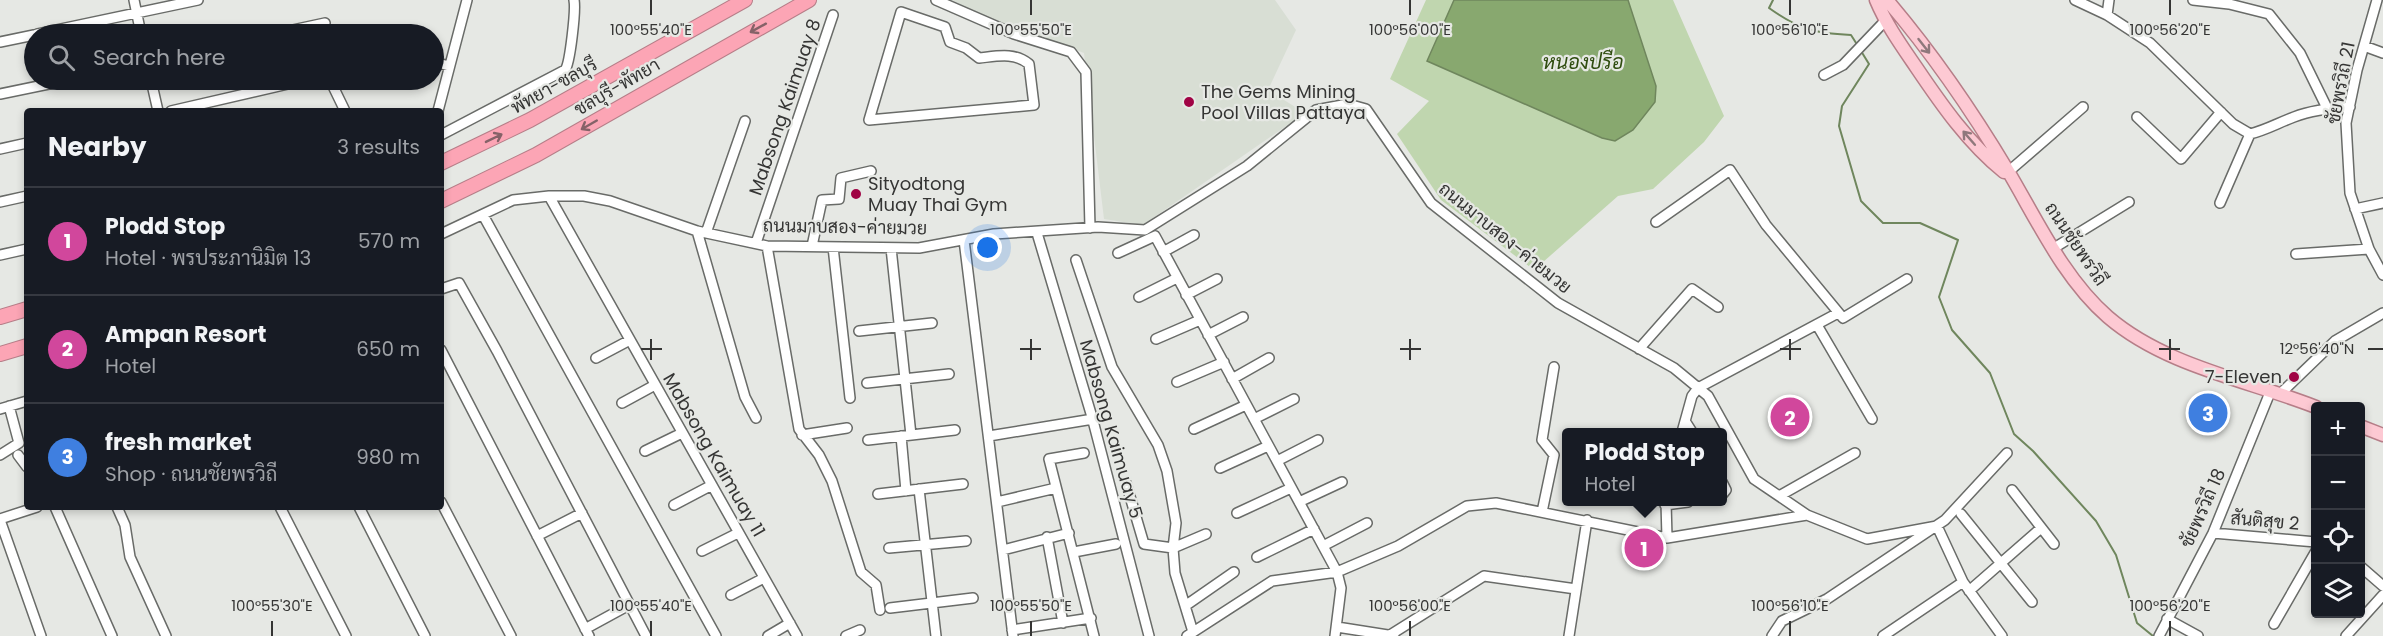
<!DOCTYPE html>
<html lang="en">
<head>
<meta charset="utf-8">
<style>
	body { margin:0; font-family:Poppins,Sarabun,sans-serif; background:#242831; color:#f1f3f6 }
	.controls { position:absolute; right:18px; bottom:18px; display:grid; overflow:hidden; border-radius:6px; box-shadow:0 3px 9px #0003 }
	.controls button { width:54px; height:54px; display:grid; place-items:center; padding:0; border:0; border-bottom:2px solid #363941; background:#171b24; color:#f1f3f6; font:30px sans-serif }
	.you { position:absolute; left:988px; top:248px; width:21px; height:21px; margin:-15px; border:4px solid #fff; border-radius:50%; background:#1a73e8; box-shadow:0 0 0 9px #1a73e833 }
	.badge { display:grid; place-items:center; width:39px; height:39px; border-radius:50%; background:#ea580c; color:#fff; font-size:20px; font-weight:700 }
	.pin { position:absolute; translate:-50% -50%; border:3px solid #fff; box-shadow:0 2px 6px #0006 }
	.popup { position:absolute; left:1562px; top:428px; width:165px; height:78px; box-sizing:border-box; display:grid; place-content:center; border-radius:6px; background:#171b24; filter:drop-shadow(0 2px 4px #0005); font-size:20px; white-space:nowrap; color:#9ea1a6 }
	.popup b { font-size:22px; color:#f1f3f6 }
	.popup::after { content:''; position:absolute; left:50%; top:100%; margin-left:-12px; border:12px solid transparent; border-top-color:#171b24 }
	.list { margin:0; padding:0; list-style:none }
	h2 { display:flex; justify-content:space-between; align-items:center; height:78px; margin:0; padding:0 24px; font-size:26px }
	h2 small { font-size:20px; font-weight:400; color:#9ea1a6 }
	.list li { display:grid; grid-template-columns:39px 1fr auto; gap:18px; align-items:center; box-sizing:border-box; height:108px; padding:0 24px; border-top:2px solid #363941 }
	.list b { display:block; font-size:22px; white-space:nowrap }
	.list p { margin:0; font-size:20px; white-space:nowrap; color:#9ea1a6 }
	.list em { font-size:20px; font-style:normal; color:#9ea1a6 }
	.icon { flex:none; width:33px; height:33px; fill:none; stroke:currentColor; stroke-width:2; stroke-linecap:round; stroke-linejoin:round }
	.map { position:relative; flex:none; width:2383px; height:636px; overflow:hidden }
	.search { position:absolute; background:#171b24; box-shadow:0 3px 9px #0003; left:24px; top:24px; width:420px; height:66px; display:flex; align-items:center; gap:15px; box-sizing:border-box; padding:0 21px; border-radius:33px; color:#9ea1a6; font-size:22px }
	.panel { position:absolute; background:#171b24; box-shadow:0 3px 9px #0003; left:24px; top:108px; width:420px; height:402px; border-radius:6px }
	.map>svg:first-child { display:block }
</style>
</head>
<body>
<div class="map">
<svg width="2383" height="636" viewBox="0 0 2383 636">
	<rect width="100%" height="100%" fill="#e6e8e4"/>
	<path fill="#d8ded4" d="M952 0H1275L1296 30 1268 90 1305 113 1143 225 1104 219 1084 53 982 15Z"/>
	<path fill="#c0d6af" d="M1426 0H1673L1724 116 1704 142 1653 189 1618 196 1534 270 1441 200 1397 134 1429 101 1390 79Z"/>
	<path fill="#88a86f" stroke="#6f865d" stroke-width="1.5" d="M1454 0H1628L1656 86 1655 102 1633 130 1615 141 1602 138 1427 61Z"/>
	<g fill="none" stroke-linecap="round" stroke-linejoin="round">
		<path stroke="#6f865d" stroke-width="2" d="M1773 0 1769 8C1800 30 1814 33 1851 35L1858 46
			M1861 51 1869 64 1842 106 1839 126 1861 201 1883 223H1920L1958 240 1939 297 1952 330 1990 373 2014 434 2033 451 2096 521 2116 555 2137 623 2153 636"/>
		<g stroke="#696b68" stroke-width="12">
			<path id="minor" d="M134 0 141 34
				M936 0 1014 34 1071 52 1086 72 1090 228
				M2075 0 2107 15 2150 43 2233 124 2250 134C2266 130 2278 123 2294 117 2312 110 2330 108 2350 107
				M2193 0 2229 4 2269 14 2300 53 2327 108
				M2377 0 2357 70 2346 123 2350 193 2369 249 2383 275
				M901 12 945 27 950 42 966 48 979 58C998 56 1014 52 1029 64L1034 105 869 120Z
				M2107 15 2109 0
				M37 34 198 0
				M274 34 325 23
				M0 42 34 35
				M2364 46 2383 53
				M434 62 449 66
				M1824 75 1843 65 1885 21
				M151 80 158 111
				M330 80 345 111
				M0 94 68 80
				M171 111 305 80
				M438 111 467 0
				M2137 117 2181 159 2221 112
				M441 135 565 70C570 64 576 10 574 0
				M0 149 27 143
				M2008 172 2083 107
				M549 196 797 636
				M0 202 27 196
				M2220 203 2250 134
				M2355 209 2383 203
				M483 215 716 636
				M1656 222 1730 170 1766 225 1843 318 1907 279
				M697 231 745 397 756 418
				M706 233 745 121
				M1037 233 1092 417 1149 636
				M441 234 513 200 549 196H584L610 201 697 231 767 246 919 248 994 234 1098 227 1145 230 1247 166 1316 110 1348 104 1366 109 1431 203 1558 303 1674 368 1708 396 1754 479 1807 515 1867 539 1937 526 1963 582 2002 636
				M964 240 1013 636
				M756 243 833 15
				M767 246 799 429 819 455 832 481 861 572 876 585 880 610
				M812 246 822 200 839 199 841 178 871 171
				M833 247 850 398
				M891 248 911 435
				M2054 248 2129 202
				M1163 252 1194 235
				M1118 253 1155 236 1337 572 1341 588 1335 636
				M2296 254 2369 249
				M0 255 27 249
				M1076 260 1112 367 1158 445 1167 471 1176 523 1173 548 1175 573 1193 632
				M441 289 459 283 497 351 646 636
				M1186 295 1217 279
				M1139 297 1177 278
				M1817 325 1872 419
				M859 331 932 323
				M1208 335 1243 317
				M1156 339 1200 320
				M1639 349 1692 289 1718 307
				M441 350 589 636
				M596 358 630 340
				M1232 379 1269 358
				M1177 382 1224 362
				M867 383 949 374
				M2281 393 2335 341 2383 313
				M622 403 655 385
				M0 409 27 401
				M1254 419 1294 399
				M1685 421 1692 432
				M1194 429 1246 405
				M1682 432 1692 396 1698 388 1838 313
				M802 435 847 428
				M901 436 906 491
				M989 436 1087 420
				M868 440 955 430
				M645 451 682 433
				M1084 453 1049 459 1094 636
				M0 455 19 443 9 406
				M18 455 27 467
				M1277 461 1318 440
				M1220 468 1268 446
				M1722 482 1726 490 1722 495
				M1126 483 1144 544 1173 548 1206 534
				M919 489 936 636
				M2012 490 2054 544
				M878 494 963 484
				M1779 496 1855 453
				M441 502 511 636
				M997 502 1056 488
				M1299 502 1342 482
				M1666 502 1667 538
				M674 505 712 485
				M1665 505 1688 502
				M55 507 112 636
				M117 507 125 525 130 557 166 636
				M280 507 346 636
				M359 507 425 636
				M1542 512 1554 455 1542 440 1554 367
				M1237 513 1291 488
				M1961 514 2032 602
				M0 519 37 507
				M0 520 41 636
				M2213 533 2316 542
				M537 536 582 513
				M1047 537 1063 623
				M1323 546 1367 523
				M889 548 966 541
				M1003 550 1069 533
				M702 551 738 533
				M1074 552 1116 544
				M1257 557 1314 529
				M2360 566 2383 586
				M1969 591 2041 528
				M731 595 764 578
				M1185 606 1234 572
				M890 608 973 598
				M2167 619 2198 636
				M2274 624 2316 551
				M1337 627 1394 636
				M585 629 629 605
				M1012 630 1091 618
				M1390 635 1484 576 1576 589
				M768 636 790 623
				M846 636 860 630
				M1187 636 1272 581 1337 572 1398 546 1467 506 1496 503 1667 538 1807 515
				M1569 636 1587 520
				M1772 636 1782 621 1827 599 1945 520 2007 453
				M1883 636 1963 582
				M2159 636 2213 533 2271 390
				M2346 636 2383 595"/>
		</g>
		<g stroke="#b67e88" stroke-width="15">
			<path id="major" d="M1876 0C1886 24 1901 45 1916 67 1941 104 1968 143 2004 172
				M1887 0C1933 54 1972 111 2008 171 2037 220 2064 279 2108 317 2165 366 2247 380 2316 407
				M2360 426 2383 435"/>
		</g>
		<g stroke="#b67e88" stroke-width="16">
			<path id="highway" d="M441 163 530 120 745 0
				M441 201 536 155 809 0
				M0 317 27 309
				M0 354 27 346"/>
		</g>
		<use href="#minor" stroke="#fff" stroke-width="9"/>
		<use href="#major" stroke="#fdc9d3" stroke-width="12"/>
		<use href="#highway" stroke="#fca5b5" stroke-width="14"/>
	</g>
	<defs><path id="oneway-shaft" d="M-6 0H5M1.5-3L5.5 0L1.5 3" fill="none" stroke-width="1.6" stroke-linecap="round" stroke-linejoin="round" transform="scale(1.5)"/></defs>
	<g stroke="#856268">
		<use href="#oneway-shaft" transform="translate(758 28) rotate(151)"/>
		<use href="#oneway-shaft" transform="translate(589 125) rotate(150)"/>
		<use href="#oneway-shaft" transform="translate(494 138) rotate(-26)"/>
	</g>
	<g stroke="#8f787c">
		<use href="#oneway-shaft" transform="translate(1924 46) rotate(52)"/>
		<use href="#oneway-shaft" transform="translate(1969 138) rotate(-131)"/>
	</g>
	<path fill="none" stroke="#353534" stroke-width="2" d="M651 0V15M1031 0V15M1410 0V15M1790 0V15M2170 0V15M651 339V360M1031 339V360M1410 339V360M1790 339V360M2170 339V360M641 349H662M1020 349H1041M1400 349H1421M1780 349H1801M2159 349H2180M2368 349H2383M272 621V636M651 621V636M1031 621V636M1410 621V636M1790 621V636M2170 621V636"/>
	<g fill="#a00344" stroke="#e6e8e4" stroke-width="2">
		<circle cx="1189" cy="102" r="6"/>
		<circle cx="856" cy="194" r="6"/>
		<circle cx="2294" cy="377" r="6"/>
	</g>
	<g text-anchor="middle" stroke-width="4.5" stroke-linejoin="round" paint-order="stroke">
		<g font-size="18" fill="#353534" stroke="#e6e8e4">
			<text transform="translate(2341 83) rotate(-79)" y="6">ชัยพรวิถี 21</text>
			<text transform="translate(554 86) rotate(-29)" y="6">พัทยา-ชลบุรี</text>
			<text transform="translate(617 87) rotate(-30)" y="6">ชลบุรี-พัทยา</text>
			<text transform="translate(785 107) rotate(-71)" y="6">Mabsong Kaimuay 8</text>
			<text transform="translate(845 227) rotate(1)" y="6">ถนนมาบสอง-ค่ายมวย</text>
			<text transform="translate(1505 238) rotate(39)" y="6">ถนนมาบสอง-ค่ายมวย</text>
			<text transform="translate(2076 244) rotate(56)" y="6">ถนนชัยพรวิถี</text>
			<text transform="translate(1111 429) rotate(74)" y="6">Mabsong Kaimuay 5</text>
			<text transform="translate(714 455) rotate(60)" y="6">Mabsong Kaimuay 11</text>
			<text transform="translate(2203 508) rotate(-66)" y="6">ชัยพรวิถี 18</text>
			<text transform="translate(2265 521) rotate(5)" y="6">สันติสุข 2</text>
		</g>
		<g font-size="18" fill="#353534" stroke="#e6e8e4" text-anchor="start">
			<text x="1201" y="98">The Gems Mining<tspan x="1201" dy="21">Pool Villas Pattaya</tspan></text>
			<text x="868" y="190">Sityodtong<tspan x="868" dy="21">Muay Thai Gym</tspan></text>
			<text x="2282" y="383" text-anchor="end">7-Eleven</text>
		</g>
		<g font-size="20" font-style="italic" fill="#304d10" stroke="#e6e8e4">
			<text x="1583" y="69">หนองปรือ</text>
		</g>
	</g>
	<g font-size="15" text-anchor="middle" fill="#353534" stroke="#e6e8e4" stroke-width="4.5" stroke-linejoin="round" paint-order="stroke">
		<text x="651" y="35">100°55'40"E</text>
		<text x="1031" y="35">100°55'50"E</text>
		<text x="1410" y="35">100°56'00"E</text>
		<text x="1790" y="35">100°56'10"E</text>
		<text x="2170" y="35">100°56'20"E</text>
		<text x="2317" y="354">12°56'40"N</text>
		<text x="272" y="611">100°55'30"E</text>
		<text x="651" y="611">100°55'40"E</text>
		<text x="1031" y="611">100°55'50"E</text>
		<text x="1410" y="611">100°56'00"E</text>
		<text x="1790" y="611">100°56'10"E</text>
		<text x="2170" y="611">100°56'20"E</text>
	</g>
</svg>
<div class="controls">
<button>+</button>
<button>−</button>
<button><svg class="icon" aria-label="locate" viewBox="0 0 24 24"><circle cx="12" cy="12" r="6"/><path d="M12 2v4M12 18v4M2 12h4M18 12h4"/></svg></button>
<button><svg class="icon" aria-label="layers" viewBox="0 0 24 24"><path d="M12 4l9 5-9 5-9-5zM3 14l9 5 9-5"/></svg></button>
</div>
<div class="you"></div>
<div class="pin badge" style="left:1644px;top:548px;background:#d1479c">1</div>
<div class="popup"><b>Plodd Stop</b>Hotel</div>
<div class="pin badge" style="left:1790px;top:417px;background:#d1479c">2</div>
<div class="pin badge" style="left:2208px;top:413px;background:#3f7fe0">3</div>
<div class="search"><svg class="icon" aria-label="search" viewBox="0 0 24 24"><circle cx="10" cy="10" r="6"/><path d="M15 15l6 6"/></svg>Search here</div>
<section class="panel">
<h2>Nearby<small>3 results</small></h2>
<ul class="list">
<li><span class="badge" style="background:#d1479c">1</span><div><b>Plodd Stop</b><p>Hotel · พรประภานิมิต 13</p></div><em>570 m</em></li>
<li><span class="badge" style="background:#d1479c">2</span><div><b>Ampan Resort</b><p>Hotel</p></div><em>650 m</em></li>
<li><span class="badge" style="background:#3f7fe0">3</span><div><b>fresh market</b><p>Shop · ถนนชัยพรวิถี</p></div><em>980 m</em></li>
</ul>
</section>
</div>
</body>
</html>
